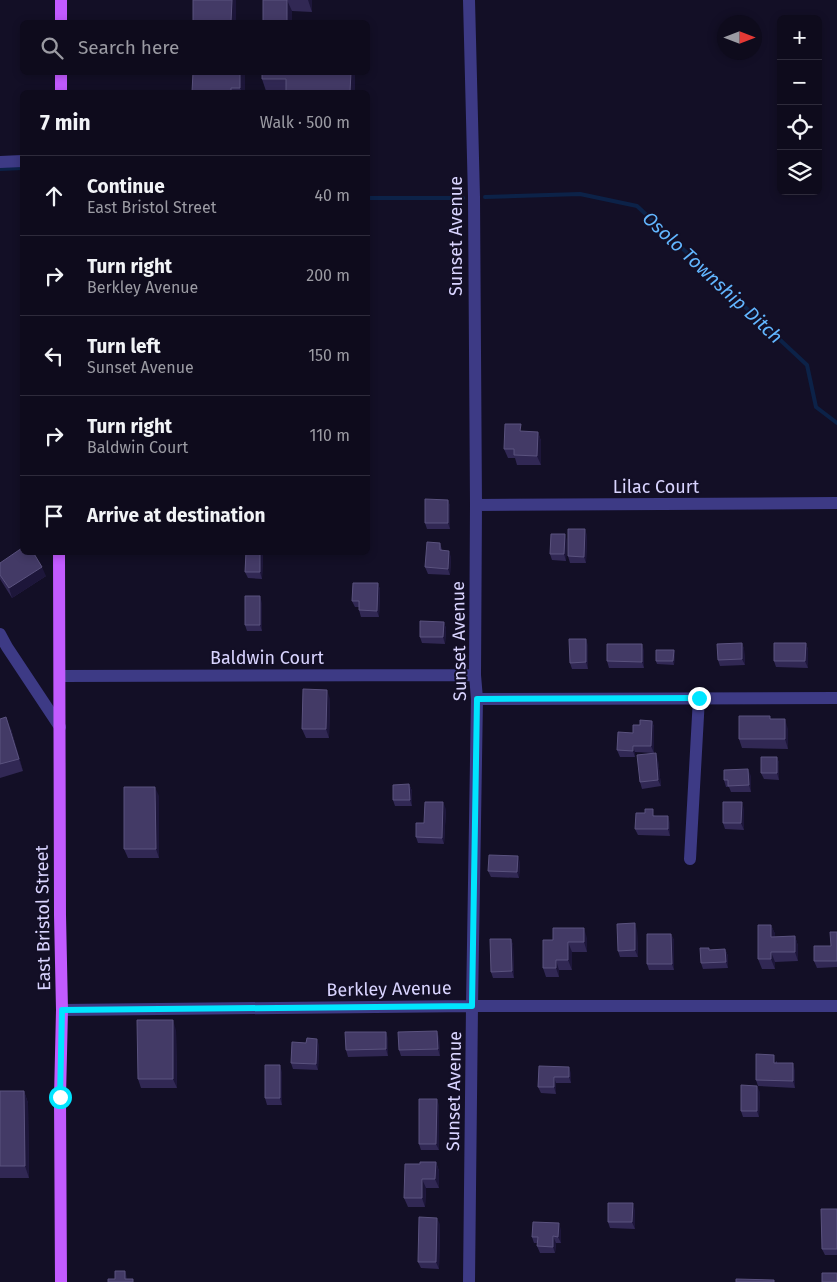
<!DOCTYPE html>
<html lang="en">
<head>
<meta charset="utf-8">
<style>
	body { margin:0; font-family:"Fira Sans",sans-serif; background:#1c1929; color:#f1f3f6 }
	.controls { position:absolute; right:15px; top:15px; display:grid; overflow:hidden; border-radius:8px; box-shadow:0 2px 8px #0003 }
	.controls button { width:45px; height:45px; display:grid; place-items:center; padding:0; border:0; border-bottom:1px solid #2e2b3b; background:#0e0b1c; color:#f1f3f6; font:25px sans-serif }
	.compass { position:absolute; left:717px; top:15px; width:45px; height:45px; border-radius:50%; background:#0e0b1c; box-shadow:0 2px 8px #0003; rotate:90deg }
	.stop { position:absolute; width:15px; height:15px; margin:-11px; border:4px solid #00e5ff; border-radius:50%; background:#fff }
	.stop.end { background:#00e5ff; border-color:#fff; box-shadow:0 1px 5px #0008 }
	.list { margin:0; padding:0; list-style:none }
	h2 { display:flex; justify-content:space-between; align-items:center; height:65px; margin:0; padding:0 20px; font-size:21px }
	h2 small { font-size:16px; font-weight:400; color:#9b9ba3 }
	.list li { display:grid; grid-template-columns:32px 1fr auto; gap:15px; align-items:center; box-sizing:border-box; height:80px; padding:0 20px; border-top:1px solid #2e2b3b }
	.list b { display:block; font-size:19px; white-space:nowrap }
	.list p { margin:0; font-size:16px; white-space:nowrap; color:#9b9ba3 }
	.list em { font-size:16px; font-style:normal; color:#9b9ba3 }
	.icon { flex:none; width:28px; height:28px; fill:none; stroke:currentColor; stroke-width:2; stroke-linecap:round; stroke-linejoin:round }
	.map { position:relative; flex:none; width:837px; height:1282px; overflow:hidden }
	.search { position:absolute; background:#0e0b1c; box-shadow:0 2px 8px #0003; left:20px; top:20px; width:350px; height:55px; display:flex; align-items:center; gap:12px; box-sizing:border-box; padding:0 18px; border-radius:8px; color:#9b9ba3; font-size:19px }
	.panel { position:absolute; background:#0e0b1c; box-shadow:0 2px 8px #0003; left:20px; top:90px; width:350px; height:465px; border-radius:8px }
	.map>svg:first-child { display:block }
</style>
</head>
<body>
<div class="map">
<svg width="837" height="1282" viewBox="0 0 837 1282">
	<rect width="100%" height="100%" fill="#130f26"/>
	<g fill="none" stroke-linecap="round" stroke-linejoin="round">
		<path stroke="#0c2248" stroke-width="4" d="M0 169 22 168
			M485 197 580 194 637 206 807 365 816 407 837 423
			M368 198H463"/>
		<path stroke="#3d3a85" stroke-width="12" d="M469 0 474 197 476 505 475 675 477 699 472 1006 469 1282
			M0 162 22 161
			M476 505 837 503
			M0 634 7 647 60 727
			M60 676 475 675
			M477 699 837 698
			M690 859 699 698
			M62 1010 472 1006H837"/>
		<path stroke="#c25bff" stroke-width="12" d="M61 22V0
			M61 92V72
			M59 552 60 915 62 1010 60 1097 61 1282"/>
	</g>
	<path fill="#312854" d="M263 0H312V12L292 11Z
		M245 72V92H192Z
		M355 72 286 91H266L262 79Z
		M523 432H538L541 441V465H517L515 458H508L504 449Z
		M448 500 450 506V529H427L425 523Z
		M587 535 586 563H570L568 556Z
		M567 540 566 561 552 560 550 554Z
		M440 543 442 550 451 557 450 575 428 574 425 567Z
		M246 552H263L262 579 248 578 245 572Z
		M0 563 46 576 12 598 0 579Z
		M378 583 380 590 379 617H361L359 610V607H355L352 601Z
		M262 603V631H247L245 625Z
		M444 622 446 629 445 644 422 643 420 637Z
		M742 643 744 649 745 665 720 666 718 660Z
		M806 643 808 650V668L776 667 774 661Z
		M588 645V669H572L570 663Z
		M644 650V668H609L607 661Z
		M674 650 675 653 674 665 657 664 656 661Z
		M330 699 329 738H306L302 729Z
		M0 719 11 729 23 771 0 778Z
		M770 719 788 729V749L742 748 739 739Z
		M652 721 654 727V753L635 752V757H620L617 750 640 725Z
		M777 757 779 763V780L764 779 761 773Z
		M658 760 661 786 642 789 640 782Z
		M751 776V792H731L729 787H726L724 780Z
		M409 784 412 791V806H395L393 800Z
		M159 796V858H128L124 849Z
		M446 809 444 844 418 843 416 837 424 823Z
		M744 809V830L725 829 723 823Z
		M645 813 656 816 670 823V836L638 835 635 829Z
		M520 862 519 878 491 877 488 871Z
		M771 925 775 934V937L795 936 798 946V961L775 962V969H762L758 959Z
		M637 930 638 957H620L618 951Z
		M837 932V967L817 968 814 961 831 946Z
		M671 934 674 940V970H649L647 964Z
		M587 938V952H572V970H559V977H546L543 968 553 940Z
		M511 939 513 945 514 978H493L491 972Z
		M725 949 728 956V968L703 969 701 963 710 950Z
		M176 1030 177 1088H141L138 1079Z
		M439 1037 440 1056H401L399 1050Z
		M388 1038V1056L348 1057 346 1050Z
		M306 1043 319 1045 318 1070 293 1069 291 1063Z
		M777 1061V1063L795 1070V1088L758 1086 756 1080Z
		M539 1066 571 1073V1083H556V1094L541 1093 538 1087Z
		M282 1072V1105H267L265 1098Z
		M0 1091H24L28 1103 29 1178H0Z
		M760 1092 759 1117H743L741 1111Z
		M439 1105V1150H421L419 1144Z
		M436 1162 439 1171V1188H426L425 1207H408L404 1198 420 1164Z
		M837 1209V1255H825L822 1249Z
		M635 1210V1229L610 1228 608 1222Z
		M440 1224 439 1269 421 1268 418 1262Z
		M561 1230V1243H556L555 1253H540L537 1246 538 1243H534L532 1237Z"/>
	<path fill="#1d163a" d="M232 0H236V22H231Z
		M287 0 292 11V22H287Z
		M308 0H312V12Z
		M240 72H245V92H242L240 88Z
		M351 72H355V92H350Z
		M538 432 541 441V465L537 456Z
		M448 500 450 506V529L448 523Z
		M585 529 587 535 586 563 584 557Z
		M565 534 567 540 566 561 564 554Z
		M449 551 451 557 450 575 448 569Z
		M260 552H263L262 579 260 572Z
		M42 567 46 576 12 598 9 588Z
		M378 583 380 590 379 617 377 611Z
		M260 596 262 603V631L260 625Z
		M444 622 446 629 445 644 443 637Z
		M586 639 588 645V669L586 662Z
		M742 643 744 649 745 665 742 659Z
		M806 643 808 650V668L805 661Z
		M642 644 644 650V668L642 662Z
		M674 650 675 653 674 665 673 661Z
		M327 690 330 699 329 738 326 729Z
		M6 717 11 729 23 771 19 759Z
		M785 719 788 729V749L785 739Z
		M652 721 654 727V753L651 746Z
		M633 746 635 752V757L633 751Z
		M656 753 658 760 661 786 658 780Z
		M777 757 779 763V780L777 773Z
		M748 769 751 776V792L749 785Z
		M409 784 412 791V806L410 800Z
		M155 787 159 796V858L156 849Z
		M443 802 446 809 444 844 442 838Z
		M742 802 744 809V830L741 823Z
		M668 816 670 823V836L668 829Z
		M518 856 520 862 519 878 517 872Z
		M635 923 637 930 638 957 635 950Z
		M771 925 775 934V946L771 937Z
		M584 928 587 938V952L584 942Z
		M671 934 674 940V970L672 964Z
		M795 936 798 946V961L795 952Z
		M511 939 513 945 514 978 512 971Z
		M568 942 572 952V970L568 960Z
		M725 949 728 956V968L726 962Z
		M771 952 775 962V969L771 959Z
		M556 960 559 970V977L556 968Z
		M173 1020 176 1030 177 1088 173 1079Z
		M437 1031 439 1037 440 1056 438 1049Z
		M386 1032 388 1038V1056L386 1049Z
		M317 1039 319 1045 318 1070 316 1064Z
		M793 1063 795 1070V1088L793 1081Z
		M280 1065 282 1072V1105L280 1098Z
		M569 1067 571 1073V1083L569 1077Z
		M554 1077 556 1083V1094L554 1087Z
		M757 1086 760 1092 759 1117 757 1111Z
		M24 1091 28 1103 29 1178 25 1166Z
		M437 1099 439 1105V1150L436 1144Z
		M436 1162 439 1171V1188L435 1179Z
		M422 1179 426 1188 425 1207 422 1198Z
		M633 1203 635 1210V1229L632 1222Z
		M437 1218 440 1224 439 1269 436 1262Z
		M559 1223 561 1230V1243L558 1237Z
		M553 1236 556 1243 555 1253 553 1247Z
		M125 1271 127 1277V1282L125 1279Z"/>
	<path fill="#433a66" stroke="#5a527e" d="M193 0H232L231 22H193Z
		M263 0H287V22H263Z
		M193 72H240V88H231V92H192Z
		M262 72H351L350 92H286V79H262Z
		M505 424H521L520 431 538 432 537 456 514 455V449H504Z
		M425 499 448 500V523H425Z
		M568 529H585L584 557 568 556Z
		M551 534H565L564 554H550Z
		M427 542 440 543V550L449 551 448 569 425 567Z
		M22 548V552H33L42 567 9 588 0 575V563Z
		M246 552H260V572H245Z
		M353 583H378L377 611 359 610V601H352Z
		M245 596H260V625H245Z
		M420 621 444 622 443 637H420Z
		M569 639H586V662L570 663Z
		M742 643V659L718 660 717 644Z
		M774 643H806L805 661H774Z
		M607 644H642V662L607 661Z
		M656 650H674L673 661H656Z
		M303 689 327 690 326 729H302Z
		M739 716H770V719H785V739H739Z
		M6 717 19 759 0 764V719Z
		M640 720 652 721 651 746H633V751L617 750 618 732 633 733V725H640Z
		M656 753 658 780 640 782 637 755Z
		M761 757H777V773H761Z
		M748 769 749 785 728 786V780H724V770Z
		M409 784 410 800H393V785Z
		M124 787H155L156 849H124Z
		M425 802H443L442 838 416 837V823H424Z
		M723 802H742L741 823H723Z
		M645 809H653V816H668V829H635L636 813H645Z
		M489 855 518 856 517 872 488 871Z
		M635 923V950L618 951 617 924Z
		M758 925H771V937L795 936V952H771V959H758Z
		M553 928H584V942H568V960H556V968H543V940H553Z
		M830 932H837V961H814V946H831Z
		M647 934H671L672 964H647Z
		M490 939H511L512 971 491 972Z
		M700 948H709V950L725 949 726 962 701 963Z
		M137 1020H173V1079H138Z
		M437 1031 438 1049 399 1050 398 1032Z
		M345 1032H386V1049L346 1050Z
		M307 1038 317 1039 316 1064 291 1063 292 1042 306 1043Z
		M756 1054 774 1055V1063H793V1081L756 1080Z
		M265 1065H280V1098H265Z
		M539 1066 569 1067V1077H554V1087H538Z
		M741 1085 757 1086V1111H741Z
		M0 1091H24L25 1166H0Z
		M419 1099H437L436 1144H419Z
		M420 1162H436L435 1179H422V1198H404L405 1164H420Z
		M608 1203H633L632 1222H608Z
		M821 1209H837V1249H822Z
		M419 1217 437 1218 436 1262H418Z
		M533 1222 559 1223 558 1237 553 1236V1247L537 1246 538 1237H532Z
		M115 1271H125V1279H133V1282H108V1279H115Z
		M822 1273H837V1282H822Z
		M736 1279 774 1280V1282H736Z"/>
	<g fill="none" stroke-linecap="round" stroke-linejoin="round">
		<path stroke="#00e5ff" stroke-width="6" d="M60 1097 62 1010 472 1006 477 699 699 698"/>
	</g>
	<g text-anchor="middle" stroke-width="4" stroke-linejoin="round" paint-order="stroke">
		<g font-size="18" fill="#d9d4ff" stroke="#130f26">
			<text transform="translate(456 236) rotate(-90)" y="6">Sunset Avenue</text>
			<text x="656" y="493">Lilac Court</text>
			<text transform="translate(459 641) rotate(-91)" y="6">Sunset Avenue</text>
			<text x="267" y="664">Baldwin Court</text>
			<text transform="translate(43 918) rotate(-91)" y="6">East Bristol Street</text>
			<text transform="translate(389 989) rotate(-1)" y="6">Berkley Avenue</text>
			<text transform="translate(454 1091) rotate(-89)" y="6">Sunset Avenue</text>
		</g>
		<g font-size="19" font-style="italic" fill="#62b6ff" stroke="#130f26">
			<text transform="translate(713 277) rotate(43)" y="7">Osolo Township Ditch</text>
		</g>
	</g>
</svg>
<div class="controls">
<button>+</button>
<button>−</button>
<button><svg class="icon" aria-label="locate" viewBox="0 0 24 24"><circle cx="12" cy="12" r="6"/><path d="M12 2v4M12 18v4M2 12h4M18 12h4"/></svg></button>
<button><svg class="icon" aria-label="layers" viewBox="0 0 24 24"><path d="M12 4l9 5-9 5-9-5zM3 14l9 5 9-5"/></svg></button>
</div>
<svg class="compass" viewBox="-18 -18 36 36"><path d="M0-13l5 13h-10z" fill="#e53935"/><path d="M0 13l5-13h-10z" fill="#9b9ba3"/></svg>
<div class="stop" style="left:60px;top:1097px"></div>
<div class="stop end" style="left:699px;top:698px"></div>
<div class="search"><svg class="icon" aria-label="search" viewBox="0 0 24 24"><circle cx="10" cy="10" r="6"/><path d="M15 15l6 6"/></svg>Search here</div>
<section class="panel">
<h2>7 min<small>Walk · 500 m</small></h2>
<ul class="list">
<li><svg class="icon" aria-label="ahead" viewBox="0 0 24 24"><path d="M12 20V5M6 11l6-6 6 6"/></svg><div><b>Continue</b><p>East Bristol Street</p></div><em>40 m</em></li>
<li><svg class="icon" aria-label="right" viewBox="0 0 24 24"><path d="M7 20v-9h11M14 6l5 5-5 5"/></svg><div><b>Turn right</b><p>Berkley Avenue</p></div><em>200 m</em></li>
<li><svg class="icon" aria-label="left" viewBox="0 0 24 24"><path d="M17 20v-9H6M10 6l-5 5 5 5"/></svg><div><b>Turn left</b><p>Sunset Avenue</p></div><em>150 m</em></li>
<li><svg class="icon" aria-label="right" viewBox="0 0 24 24"><path d="M7 20v-9h11M14 6l5 5-5 5"/></svg><div><b>Turn right</b><p>Baldwin Court</p></div><em>110 m</em></li>
<li><svg class="icon" aria-label="arrive" viewBox="0 0 24 24"><path d="M6 21V4h12l-3 4 3 4H6"/></svg><div><b>Arrive at destination</b></div></li>
</ul>
</section>
</div>
</body>
</html>
